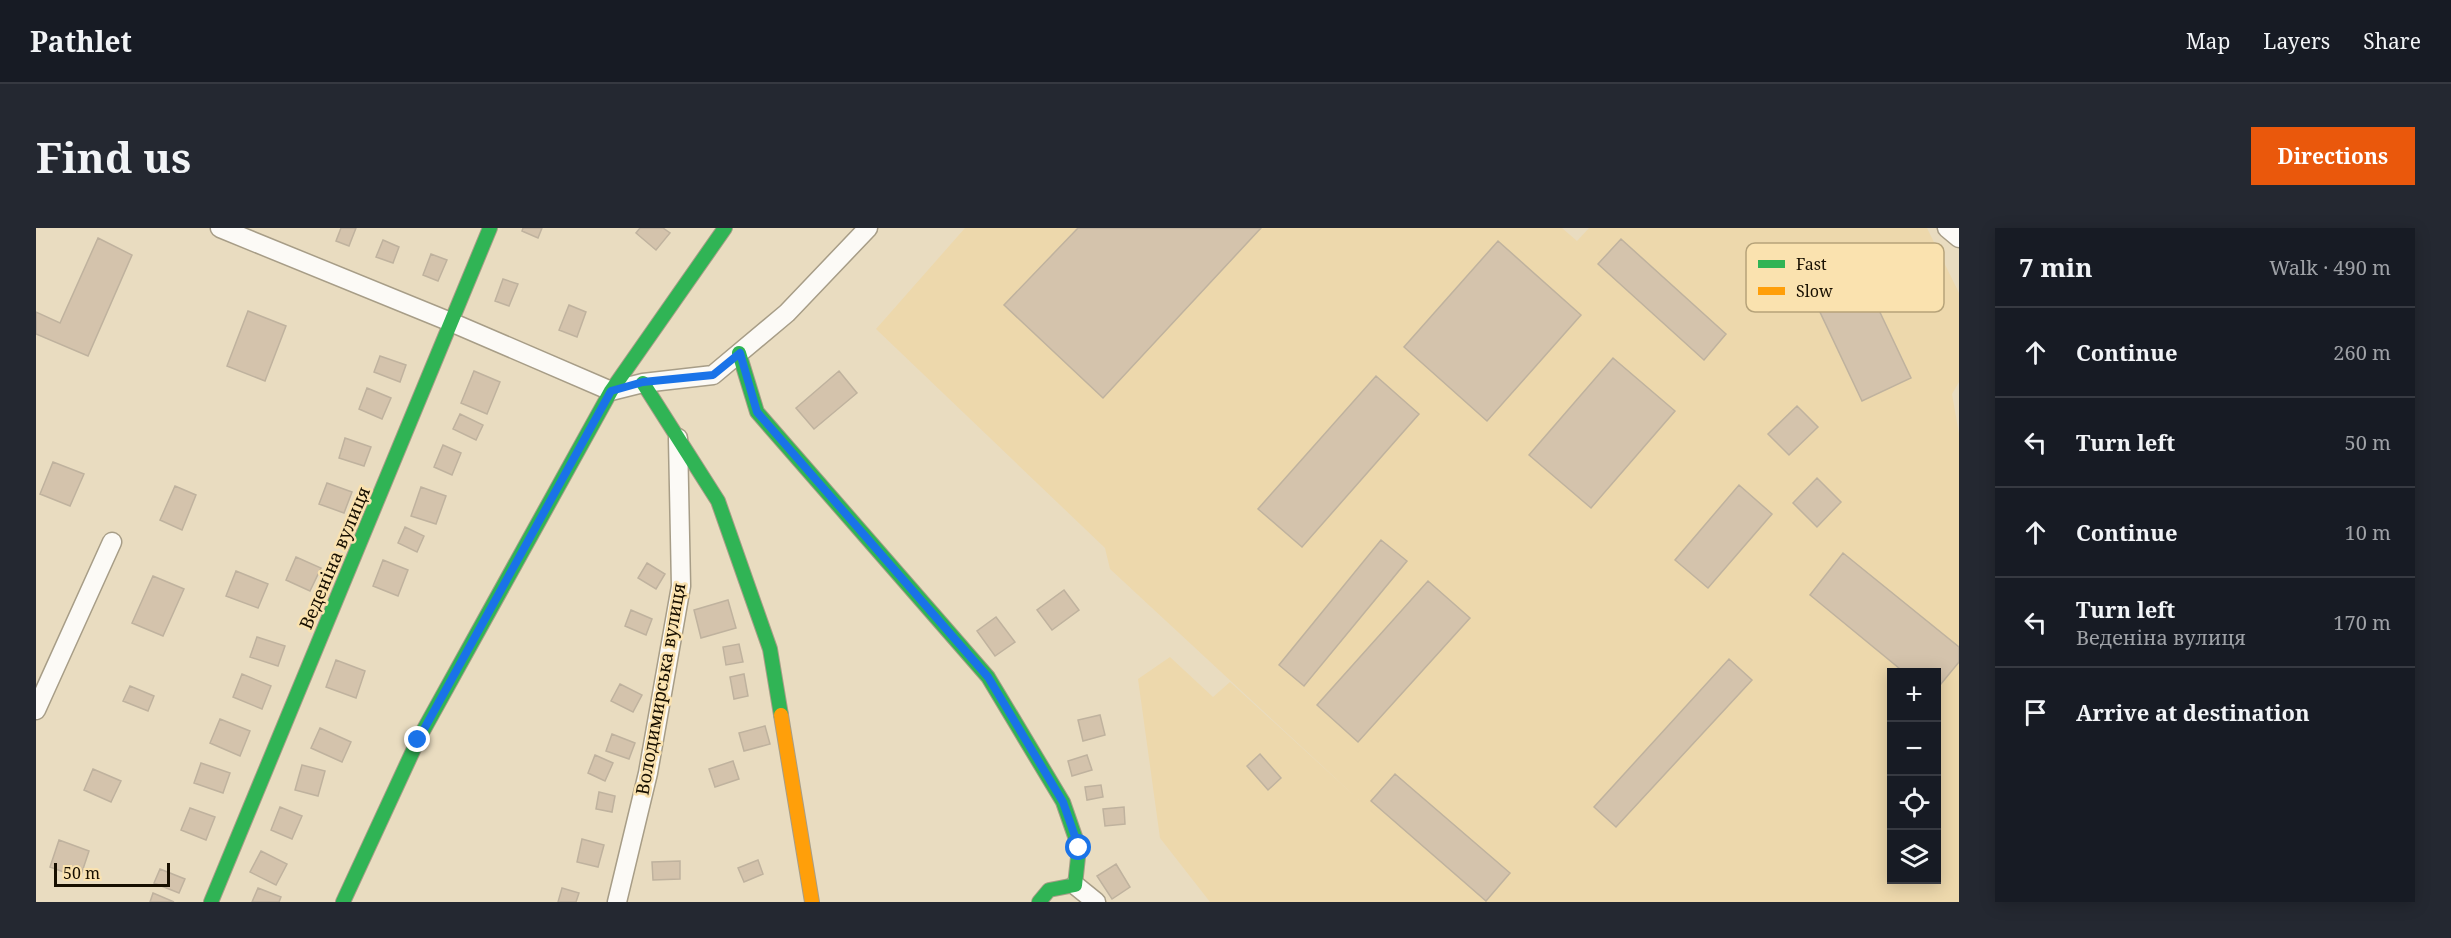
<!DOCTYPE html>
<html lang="en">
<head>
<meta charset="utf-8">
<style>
	body { margin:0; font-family:"Noto Serif",serif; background:#242831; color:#f1f3f6 }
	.controls { position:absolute; right:18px; bottom:18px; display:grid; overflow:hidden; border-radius:0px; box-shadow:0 3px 15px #0003 }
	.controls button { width:54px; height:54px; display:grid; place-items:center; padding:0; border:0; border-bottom:2px solid #363941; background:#171b24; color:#f1f3f6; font:30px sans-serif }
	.scale { position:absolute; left:18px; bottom:15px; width:116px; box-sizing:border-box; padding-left:6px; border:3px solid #170f00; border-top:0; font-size:16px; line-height:21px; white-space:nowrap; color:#170f00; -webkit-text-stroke:4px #fae2af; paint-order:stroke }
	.stop { position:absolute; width:18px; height:18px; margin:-14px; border:4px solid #1a73e8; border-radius:50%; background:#fff }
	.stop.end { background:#1a73e8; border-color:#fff; box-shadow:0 2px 6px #0008 }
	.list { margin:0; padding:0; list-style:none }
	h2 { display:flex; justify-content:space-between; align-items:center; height:78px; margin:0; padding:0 24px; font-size:26px }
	h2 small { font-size:20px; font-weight:400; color:#9ea1a6 }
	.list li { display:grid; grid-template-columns:39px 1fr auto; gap:18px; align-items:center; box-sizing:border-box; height:90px; padding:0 24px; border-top:2px solid #363941 }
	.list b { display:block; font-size:22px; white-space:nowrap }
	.list p { margin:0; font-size:20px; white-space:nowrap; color:#9ea1a6 }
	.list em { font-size:20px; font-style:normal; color:#9ea1a6 }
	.icon { flex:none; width:33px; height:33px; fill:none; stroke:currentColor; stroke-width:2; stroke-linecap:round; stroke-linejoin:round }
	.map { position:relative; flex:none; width:1923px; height:674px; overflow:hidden; border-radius:0px }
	header { display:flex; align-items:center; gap:36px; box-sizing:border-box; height:84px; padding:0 30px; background:#171b24; border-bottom:2px solid #363941 }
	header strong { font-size:28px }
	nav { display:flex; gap:33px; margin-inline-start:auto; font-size:21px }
	.intro { display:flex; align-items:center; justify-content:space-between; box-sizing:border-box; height:144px; padding:0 36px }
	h1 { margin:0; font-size:42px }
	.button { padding:15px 27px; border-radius:0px; background:#ea580c; color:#fff; font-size:21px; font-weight:700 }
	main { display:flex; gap:36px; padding:0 36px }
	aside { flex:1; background:#171b24; border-radius:0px; box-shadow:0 3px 15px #0003 }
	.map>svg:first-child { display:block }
</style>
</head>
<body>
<header>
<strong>Pathlet</strong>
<nav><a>Map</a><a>Layers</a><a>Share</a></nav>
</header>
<div class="intro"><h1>Find us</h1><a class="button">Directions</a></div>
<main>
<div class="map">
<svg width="1923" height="674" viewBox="0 0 1923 674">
	<rect width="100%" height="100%" fill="#e9dcc0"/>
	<path fill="#edd8ac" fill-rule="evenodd" d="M929 0H1526L1541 13 1553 0H1891L1923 65V154L1916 166 1923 206V674H1174L1124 610 1102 451 1134 429 1177 469 1194 454 1323 572 1074 341 1069 320 840 101ZM1856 445H1900V652H1856Z"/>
	<path fill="#d4c3ac" stroke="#bfb29e" stroke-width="1.5" d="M305 0H320L313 18 300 13Z
		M487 0H506L502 10 486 3Z
		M604 0H627L634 5 620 22 600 5Z
		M1042 0H1225L1067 170 968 77Z
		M62 10 96 27 52 128 0 106V84L24 95Z
		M1585 11 1690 106 1668 132 1562 36Z
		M347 12 363 19 357 35 340 29Z
		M1462 13 1545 87 1451 193 1368 119Z
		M395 26 411 32 402 53 387 47Z
		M467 51 482 56 473 78 459 73Z
		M1832 59 1875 150 1826 173 1783 82Z
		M533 77 550 84 541 109 523 102Z
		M212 83 250 98 229 153 191 138Z
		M344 128 370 137 364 154 338 144Z
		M1577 130 1639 183 1555 280 1493 227Z
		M438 143 464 154 451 186 425 175Z
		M803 143 821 165 778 201 760 180Z
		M1340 148 1383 186 1266 319 1222 281Z
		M331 160 355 170 346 191 323 181Z
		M1761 178 1782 199 1753 227 1732 206Z
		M424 186 447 197 440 212 417 201Z
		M309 210 335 219 328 238 303 230Z
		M407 217 425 225 416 247 398 239Z
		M17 234 48 246 34 278 4 266Z
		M1781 250 1805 274 1781 299 1757 275Z
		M291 255 316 264 308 285 283 276Z
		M1703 257 1736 286 1672 360 1639 332Z
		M139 258 160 267 146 302 124 292Z
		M385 259 410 268 400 296 375 288Z
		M369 299 388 308 381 324 362 315Z
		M1345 312 1371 333 1268 458 1243 437Z
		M1807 325 1923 419V434L1900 462V445H1869L1774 367Z
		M260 329 285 340 274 363 250 352Z
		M347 332 372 342 362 368 337 358Z
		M611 335 629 346 620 361 602 350Z
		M200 343 232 356 222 380 190 368Z
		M117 348 148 361 127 408 96 395Z
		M1392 353 1434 390 1322 514 1281 477Z
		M1028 362 1043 382 1016 402 1001 382Z
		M692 372 700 400 665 410 658 382Z
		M595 382 616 391 610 407 589 398Z
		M960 389 979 414 959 428 941 403Z
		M221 409 249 418 242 438 214 429Z
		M703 416 707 434 690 437 687 419Z
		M1693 431 1716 452 1580 599 1558 579Z
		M300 432 329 443 320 470 290 459Z
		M206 446 235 458 226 481 197 469Z
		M708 446 712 468 698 471 694 449Z
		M584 456 606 467 597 484 575 473Z
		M94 458 118 468 112 483 87 473Z
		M1064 487 1069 507 1047 513 1042 492Z
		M184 491 214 503 204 528 174 515Z
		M729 498 734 516 708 523 703 505Z
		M284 500 315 514 306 534 275 520Z
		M576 506 599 515 593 531 570 523Z
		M1224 526 1245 550 1232 562 1211 538Z
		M559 527 577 535 569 553 552 545Z
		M1051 527 1056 542 1036 548 1032 533Z
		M697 533 703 551 679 559 673 541Z
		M165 535 194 545 187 565 158 555Z
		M266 537 289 543 282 568 259 562Z
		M57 541 85 553 75 574 48 562Z
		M1359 546 1474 645 1450 673 1335 573Z
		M1065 557 1067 569 1051 572 1049 559Z
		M563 564 579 568 576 584 560 581Z
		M244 579 266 588 256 611 235 602Z
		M1088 579 1089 596 1069 598 1067 581Z
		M154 580 179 589 170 612 145 602Z
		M546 611 568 617 562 639 541 634Z
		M23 612 53 623 44 650 14 639Z
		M225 623 251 636 240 657 214 644Z
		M722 632 727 646 708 654 702 640Z
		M644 633V651L617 652 616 634Z
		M1080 636 1094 659 1076 671 1061 648Z
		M124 641 149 651 143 665 118 655Z
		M222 660 245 669 243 674H216Z
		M526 660 543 665 540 674H522Z
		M117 665 138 674H114Z"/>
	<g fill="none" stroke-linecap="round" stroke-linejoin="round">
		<g stroke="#a79d87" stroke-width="21">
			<path id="street" d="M184 0 417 95 575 163 607 155 677 147 751 85 832 0
				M1911 0 1923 10
				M0 482 76 314
				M1039 657 1060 674
				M581 674 612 545 645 358 642 210"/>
		</g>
		<g stroke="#a79d87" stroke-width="16">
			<path id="fast" d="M703 125 721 184 952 449 1027 574 1043 620 1039 657 1013 662 1003 674
				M607 155 682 273 734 421 745 487
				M175 674 454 0
				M307 674 382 512 575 163 689 0"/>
		</g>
		<g stroke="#a79d87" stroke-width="16">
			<path id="slow" d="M745 487 776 674"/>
		</g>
		<use href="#street" stroke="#fcfaf6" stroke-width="18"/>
		<use href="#fast" stroke="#30b455" stroke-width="14"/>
		<use href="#slow" stroke="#ff9f0a" stroke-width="14"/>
	</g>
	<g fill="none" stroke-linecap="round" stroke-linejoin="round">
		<path stroke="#1a73e8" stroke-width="8" d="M382 512 575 163 607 154 677 147 704 125 721 184 952 449 1027 574 1043 620"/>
	</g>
	<g text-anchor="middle" stroke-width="5" stroke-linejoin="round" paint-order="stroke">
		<g font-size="18" fill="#170f00" stroke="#fae2af">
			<text transform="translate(299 330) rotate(-67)" y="6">Веденіна вулиця</text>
			<text transform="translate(625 461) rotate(-80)" y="6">Володимирська вулиця</text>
		</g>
	</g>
	<rect x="1710" y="15" width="198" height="69" rx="9" fill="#fae2af" stroke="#b6a37a" stroke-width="1.5"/>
	<rect x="1722" y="32" width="27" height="8" fill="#30b455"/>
	<rect x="1722" y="59" width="27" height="8" fill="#ff9f0a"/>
	<g font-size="16" fill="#170f00">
		<text x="1760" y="42">Fast</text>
		<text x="1760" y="69">Slow</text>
	</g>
</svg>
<div class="controls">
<button>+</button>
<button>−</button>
<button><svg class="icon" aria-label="locate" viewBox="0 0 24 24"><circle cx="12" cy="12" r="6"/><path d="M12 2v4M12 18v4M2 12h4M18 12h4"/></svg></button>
<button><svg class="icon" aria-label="layers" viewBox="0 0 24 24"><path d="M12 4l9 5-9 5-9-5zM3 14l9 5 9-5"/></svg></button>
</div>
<div class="scale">50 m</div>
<div class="stop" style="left:1043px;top:620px"></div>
<div class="stop end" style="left:382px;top:512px"></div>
</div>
<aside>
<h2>7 min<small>Walk · 490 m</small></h2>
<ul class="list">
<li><svg class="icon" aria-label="ahead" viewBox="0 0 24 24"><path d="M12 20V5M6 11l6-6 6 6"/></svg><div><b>Continue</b></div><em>260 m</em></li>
<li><svg class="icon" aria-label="left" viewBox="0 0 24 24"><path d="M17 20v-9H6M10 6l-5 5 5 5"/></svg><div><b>Turn left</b></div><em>50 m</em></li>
<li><svg class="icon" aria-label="ahead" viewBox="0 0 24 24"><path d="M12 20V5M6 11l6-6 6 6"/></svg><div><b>Continue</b></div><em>10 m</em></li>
<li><svg class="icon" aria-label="left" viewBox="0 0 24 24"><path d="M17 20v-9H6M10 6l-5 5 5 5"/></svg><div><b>Turn left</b><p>Веденіна вулиця</p></div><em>170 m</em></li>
<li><svg class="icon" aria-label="arrive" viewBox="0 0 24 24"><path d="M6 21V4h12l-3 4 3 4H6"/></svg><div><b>Arrive at destination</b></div></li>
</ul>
</aside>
</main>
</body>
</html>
